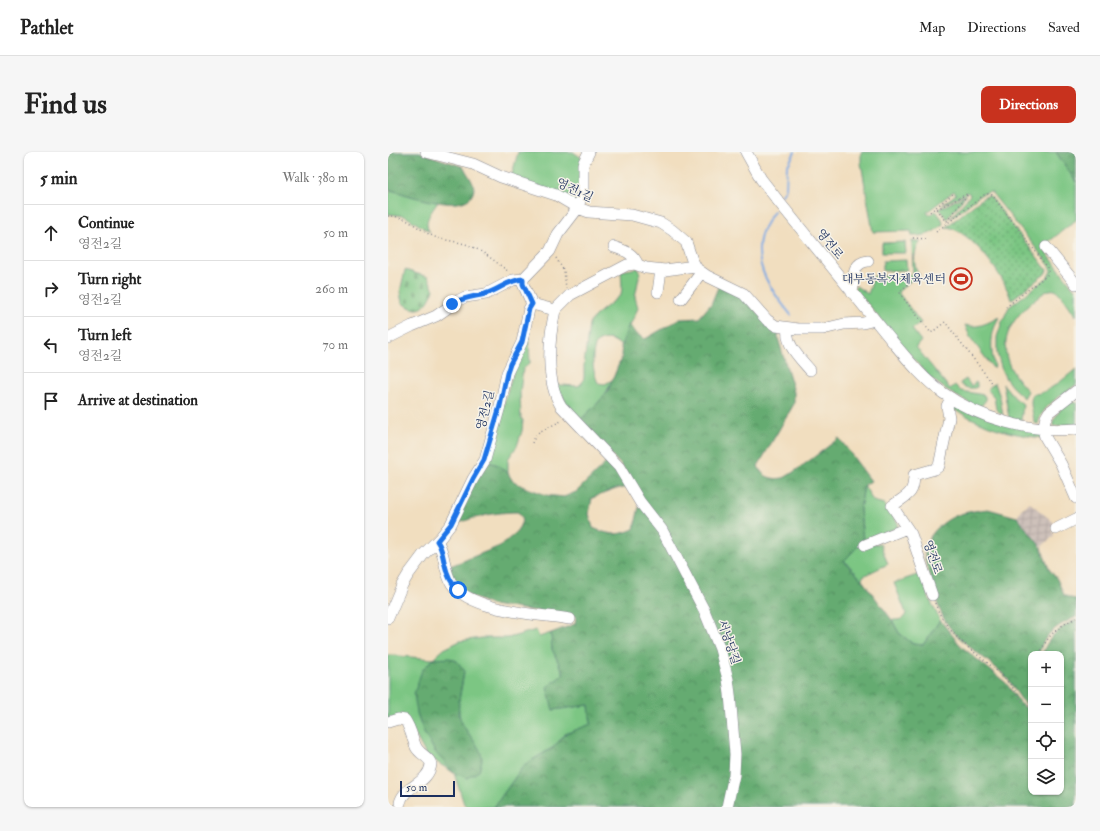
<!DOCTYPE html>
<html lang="en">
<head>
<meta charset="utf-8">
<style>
	body { margin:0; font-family:"IM FELL Double Pica","Noto Serif KR",serif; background:#f6f6f6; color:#222 }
	.controls { position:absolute; right:12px; bottom:12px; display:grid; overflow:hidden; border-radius:8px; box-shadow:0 1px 3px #0004 }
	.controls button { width:36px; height:36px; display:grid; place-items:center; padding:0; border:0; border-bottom:1px solid #e0e0e0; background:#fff; color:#222; font:20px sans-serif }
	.scale { position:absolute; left:12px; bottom:10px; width:55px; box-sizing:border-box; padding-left:4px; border:2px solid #1b2f5e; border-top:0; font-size:11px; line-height:14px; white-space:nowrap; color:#1b2f5e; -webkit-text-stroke:3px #f7f3e8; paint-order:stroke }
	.stop { position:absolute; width:12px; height:12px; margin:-9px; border:3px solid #1a73e8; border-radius:50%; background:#fff }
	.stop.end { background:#1a73e8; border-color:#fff; box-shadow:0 1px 4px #0008 }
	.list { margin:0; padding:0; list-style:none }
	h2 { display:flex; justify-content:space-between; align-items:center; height:52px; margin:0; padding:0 16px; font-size:17px }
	h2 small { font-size:13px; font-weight:400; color:#767676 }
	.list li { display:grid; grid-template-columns:26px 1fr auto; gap:12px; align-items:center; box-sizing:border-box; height:56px; padding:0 16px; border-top:1px solid #e0e0e0 }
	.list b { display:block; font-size:15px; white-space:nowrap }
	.list p { margin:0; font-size:13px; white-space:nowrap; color:#767676 }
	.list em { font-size:13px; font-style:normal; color:#767676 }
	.icon { flex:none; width:22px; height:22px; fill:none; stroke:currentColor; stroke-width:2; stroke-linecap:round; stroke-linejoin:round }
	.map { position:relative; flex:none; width:688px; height:655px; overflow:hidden; border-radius:8px }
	header { display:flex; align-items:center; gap:24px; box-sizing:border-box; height:56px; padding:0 20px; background:#fff; border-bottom:1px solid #e0e0e0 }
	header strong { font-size:19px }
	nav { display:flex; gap:22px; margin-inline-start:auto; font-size:14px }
	.intro { display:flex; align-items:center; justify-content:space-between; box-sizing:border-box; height:96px; padding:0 24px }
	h1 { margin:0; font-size:28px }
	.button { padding:10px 18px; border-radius:8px; background:#c8321e; color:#fff; font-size:14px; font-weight:700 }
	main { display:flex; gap:24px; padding:0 24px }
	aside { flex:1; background:#fff; border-radius:8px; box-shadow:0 1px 3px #0004 }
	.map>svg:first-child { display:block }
</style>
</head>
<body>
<header>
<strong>Pathlet</strong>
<nav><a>Map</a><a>Directions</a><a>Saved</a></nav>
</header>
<div class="intro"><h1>Find us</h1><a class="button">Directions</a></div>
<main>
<aside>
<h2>5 min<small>Walk · 380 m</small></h2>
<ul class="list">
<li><svg class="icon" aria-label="ahead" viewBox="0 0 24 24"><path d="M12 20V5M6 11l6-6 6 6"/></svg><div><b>Continue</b><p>영전2길</p></div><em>50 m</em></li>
<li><svg class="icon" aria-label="right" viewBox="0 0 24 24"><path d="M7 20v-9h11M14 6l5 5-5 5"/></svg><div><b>Turn right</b><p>영전2길</p></div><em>260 m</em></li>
<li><svg class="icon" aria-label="left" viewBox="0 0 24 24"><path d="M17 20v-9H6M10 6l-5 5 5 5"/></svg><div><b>Turn left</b><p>영전2길</p></div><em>70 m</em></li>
<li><svg class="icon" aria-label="arrive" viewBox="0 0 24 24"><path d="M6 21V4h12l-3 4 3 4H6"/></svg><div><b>Arrive at destination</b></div></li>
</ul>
</aside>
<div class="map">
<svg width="688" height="655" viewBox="0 0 688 655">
	<defs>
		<pattern id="industrial-grid" width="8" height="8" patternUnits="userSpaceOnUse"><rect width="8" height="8" fill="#cec1ba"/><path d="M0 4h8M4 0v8" fill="none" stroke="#b0a6a2"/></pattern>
		<pattern id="forest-crowns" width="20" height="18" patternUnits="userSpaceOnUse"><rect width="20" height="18" fill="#65ab71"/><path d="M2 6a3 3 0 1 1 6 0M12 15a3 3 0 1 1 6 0" fill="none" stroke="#528c60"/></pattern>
		<pattern id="cemetery-stones" width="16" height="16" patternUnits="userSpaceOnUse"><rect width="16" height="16" fill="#7cc683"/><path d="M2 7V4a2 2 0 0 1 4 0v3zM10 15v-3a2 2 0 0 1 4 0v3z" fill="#65a16e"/></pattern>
		<pattern id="garden-dots" width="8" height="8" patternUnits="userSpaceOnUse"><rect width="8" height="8" fill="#7cc683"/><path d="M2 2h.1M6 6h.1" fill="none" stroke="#65a16e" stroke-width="1.8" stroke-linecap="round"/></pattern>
	</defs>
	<rect width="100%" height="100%" fill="#f7f3e8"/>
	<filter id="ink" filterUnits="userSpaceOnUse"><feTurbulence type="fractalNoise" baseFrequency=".025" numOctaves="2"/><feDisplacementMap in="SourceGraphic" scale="8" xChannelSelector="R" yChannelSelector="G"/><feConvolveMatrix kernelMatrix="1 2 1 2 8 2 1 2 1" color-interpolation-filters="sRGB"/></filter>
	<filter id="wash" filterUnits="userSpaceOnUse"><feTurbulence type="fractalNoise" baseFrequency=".012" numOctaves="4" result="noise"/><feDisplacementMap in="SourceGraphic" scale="16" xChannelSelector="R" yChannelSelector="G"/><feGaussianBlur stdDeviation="0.9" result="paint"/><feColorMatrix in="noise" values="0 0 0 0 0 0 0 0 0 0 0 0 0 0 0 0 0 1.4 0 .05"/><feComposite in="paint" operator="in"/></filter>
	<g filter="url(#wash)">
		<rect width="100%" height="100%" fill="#f1debf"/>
		<path fill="url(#industrial-grid)" d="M642 351 669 373 663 376 666 384 653 395 629 365 633 357Z"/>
		<path fill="#7cc683" stroke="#4c7a70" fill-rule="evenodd" d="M130 0H185L194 6 188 50 123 26Z
			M473 0H668L688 30V68L654 95 688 139V164C683 158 674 141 667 138 660 136 653 143 648 147 612 175 606 205 640 239L636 246 624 235 618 227 614 219 609 201V185L614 170 621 155 660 125 663 119 662 114 603 40 594 42 562 67 582 43 580 40 554 53 568 42 566 39 539 60 541 63 548 59 554 67 555 72C545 82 537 84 524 84L523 79 485 80 473 11Z
			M3 38 27 45 50 50C44 59 34 70 42 80L17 64 0 62V44Z
			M578 43 559 67 551 57Z
			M524 89H533C525 100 525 111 530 122L510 140 533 171 524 177 533 189 528 195 562 237 567 233 573 239 596 243 598 248 593 254 589 255 563 241 541 225 466 136 468 134 480 142 486 124 525 123Z
			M517 90 518 101H494V91Z
			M518 108 519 118 495 119V109Z
			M250 116 252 120 247 145 250 156 233 194C225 186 217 185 208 191 203 205 204 217 210 231L217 232 224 228C218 246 204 257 191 269L174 252 167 231 172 233 190 234 194 231 196 225V213L201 172 207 164 233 143 234 135 233 119Z
			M611 165C602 181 602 198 607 215L605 216 582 185 577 173C589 177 600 171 611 165Z
			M140 170 142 211 135 217 132 240 133 266 135 268 134 279 129 294 120 307V321L110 313 99 309Z
			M688 217V233C673 244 654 253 650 272L646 271C646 260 640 252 645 242 658 243 678 225 688 217Z
			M578 227 583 234 588 230 589 232V235C584 238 575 236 572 231Z
			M607 231 612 245 615 264 608 257 606 245 599 237Z
			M615 232 627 246 635 252 633 269 621 266Z
			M683 250 688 251V272L665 274V269L674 255Z
			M566 253 654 281 655 286C619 282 599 275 567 258L565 259 564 255Z
			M476 333 485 349 496 352 510 371 509 376 475 388 472 358Z
			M472 392H492L500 412 475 424 474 428 456 408Z
			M532 422 541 446 552 468 535 493 525 492 511 481 504 468C511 468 516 468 518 461L506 431Z
			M148 478 151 485 163 481 164 497 176 522 165 558 201 553 203 573 177 582 166 595 136 613 106 655H79L76 652 66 621 38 603 20 569 0 567V503L45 507 56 497 72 489 94 486H120ZM76 518C75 532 69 548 71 562 72 573 83 586 90 595L48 601 36 581 29 561Z"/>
		<path fill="url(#forest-crowns)" stroke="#406d68" d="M1 0H31L76 15C79 23 89 32 85 41 77 64 17 42 0 37Z
			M668 0H688V30Z
			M331 133 356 145 377 169 391 177 390 186 406 240V252L370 314C374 325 384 328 395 326 401 325 443 292 451 286L483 329 476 333 472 358 475 388 472 392 456 409 474 428 504 468 511 481 525 492 535 493 552 468 573 494 618 531 632 551 638 556H643V640H673V502H654C661 484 671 476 688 468V655H106L136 613 166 595 177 582 203 572 201 553 165 558 159 535 176 522 164 497 163 481 187 472 188 464 103 453 82 444 72 437 64 427 60 415 112 394 129 380 135 367 130 360C115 360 101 362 86 366 80 367 74 371 68 371L67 368 87 329 99 309 110 313 120 321 124 328 134 334 158 343 176 345 188 340 221 308 241 335 228 337 204 346 201 362 205 376C221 383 230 384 246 377L251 355 256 352 247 334 233 313 191 269 209 252 220 239 234 204 233 194 241 172 247 181 257 187 292 167 311 166 323 152Z
			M600 357 629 365 653 395 661 417 669 427 676 443 682 446 688 447V465C670 473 655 482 651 502H643V551C641 551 639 552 637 551 632 548 623 530 617 524 600 507 578 495 562 476 552 463 548 448 544 432 541 421 536 410 537 399 539 381 559 365 576 361 584 359 592 358 600 357Z
			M62 506 69 509 76 518C75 532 69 548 71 562 73 577 94 594 94 606 94 610 92 615 91 619L79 626 66 621 48 601 36 581 29 561 26 542 34 518 45 507Z"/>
		<path fill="url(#cemetery-stones)" stroke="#4c7a70" d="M17 118 40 125 46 138C38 156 32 163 14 151L12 140Z"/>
		<path fill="url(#garden-dots)" stroke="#4c7a70" d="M600 44H602L659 118 657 122 623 148C618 126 582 77 558 75L596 45Z"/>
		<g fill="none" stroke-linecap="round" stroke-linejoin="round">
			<path stroke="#79a9e4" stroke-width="2" d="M394 43 398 36 399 15 407 0
				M386 59C381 67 375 75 373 83 364 114 385 141 403 163"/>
		</g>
	</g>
	<g filter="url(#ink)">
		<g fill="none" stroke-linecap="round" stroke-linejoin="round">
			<g stroke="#86868e" stroke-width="12">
				<path id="minor" d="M38 0 85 12 113 25 168 43 190 56 201 60 244 63 273 71 284 78 298 90 304 108 309 117 319 124 356 142 379 168 388 174 410 177H435L456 172 475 171 487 168
					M358 0 373 27 391 50 504 189C520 208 535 227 555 241 592 267 643 281 688 277
					M226 95C238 99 245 101 250 113
					M658 95 688 132
					M270 140 273 118
					M464 141C466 127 463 111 480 109
					M293 147 313 121
					M144 152 167 158 182 143 239 113 247 112 258 116 277 118 307 114
					M144 152 135 132V127L162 99 170 82 190 56 195 37V12L201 0
					M167 158C161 186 157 228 173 254L231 315 252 350 274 378 316 458 332 497 340 527 342 542 347 602 346 623 339 655
					M400 176C397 193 412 206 422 218
					M0 186 24 174 48 164 71 148 77 145 98 142 125 128 135 127
					M688 239 661 260 658 265 655 277 657 285 673 312 688 346
					M668 377 688 367
					M49 389C58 402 55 418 64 432 84 460 151 462 182 467
					M477 393 519 376
					M544 443 523 382 504 354C519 343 526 343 526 323L547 317 551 314 561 266 559 254 563 246
					M0 466 14 433 20 423 35 403 52 386 63 372 85 327 97 308 112 254 119 221 134 190 141 157 144 152
					M0 570 10 567 17 568C23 577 24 586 28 595 32 603 41 604 43 612 41 632 15 634 12 651"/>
			</g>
			<path stroke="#86868e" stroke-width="1.5" stroke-dasharray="1 3" stroke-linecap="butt" d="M549 57 579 42H580L559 69
				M549 57 559 70
				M542 60 566 41
				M0 64C19 63 30 78 47 85 58 89 69 89 80 93 95 99 108 110 121 120
				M548 80 596 43 600 42 604 43 661 117 659 123 618 155
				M525 86 539 87
				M168 106 176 119 178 136
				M533 123 512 139V142L543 181 557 170 605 232
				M144 291 148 283 151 280 175 268
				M547 451C561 490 595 502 620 530 627 537 631 547 639 554H643
				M652 502C658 484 671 474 688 466"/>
			<use href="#minor" stroke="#fff" stroke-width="11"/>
		</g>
	</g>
	<g fill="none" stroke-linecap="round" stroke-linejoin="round" filter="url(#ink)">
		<path stroke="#1a73e8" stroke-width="5" d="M64 152C76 145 85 145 97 142 111 138 120 128 135 127V132L144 152 141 157 134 190 122 212 119 221 112 254 96 308 85 327 63 372 49 389C55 397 54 404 57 413 59 423 63 431 70 438"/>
	</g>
	<defs>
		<g id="stadium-ring" transform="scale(1.15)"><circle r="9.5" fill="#f7f3e8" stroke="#c8321e" stroke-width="1.5"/><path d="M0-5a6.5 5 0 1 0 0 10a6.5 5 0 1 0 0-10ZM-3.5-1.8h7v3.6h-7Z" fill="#c8321e"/></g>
	</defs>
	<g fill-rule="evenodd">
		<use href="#stadium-ring" x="573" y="127"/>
	</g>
	<g text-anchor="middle" stroke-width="3" stroke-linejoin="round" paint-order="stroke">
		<g font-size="12" fill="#1b2f5e" stroke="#f7f3e8">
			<text transform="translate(187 38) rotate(25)" y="4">영전1길</text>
			<text transform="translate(442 92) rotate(51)" y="4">영전로</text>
			<text transform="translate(97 258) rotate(-76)" y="4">영전2길</text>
			<text transform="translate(545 405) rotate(71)" y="4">영전로</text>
			<text transform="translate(341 490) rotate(71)" y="4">서낭당길</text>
		</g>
		<g font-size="12" fill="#1b2f5e" stroke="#f7f3e8" text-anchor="end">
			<text x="558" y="131">대부동복지체육센터</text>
		</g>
	</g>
</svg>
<div class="controls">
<button>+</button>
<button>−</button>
<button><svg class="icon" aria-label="locate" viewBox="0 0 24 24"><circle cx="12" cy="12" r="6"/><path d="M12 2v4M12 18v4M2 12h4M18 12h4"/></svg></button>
<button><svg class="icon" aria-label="layers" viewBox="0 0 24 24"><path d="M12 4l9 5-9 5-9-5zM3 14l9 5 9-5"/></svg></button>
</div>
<div class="scale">50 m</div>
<div class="stop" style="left:70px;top:438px"></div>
<div class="stop end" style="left:64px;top:152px"></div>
</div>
</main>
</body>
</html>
